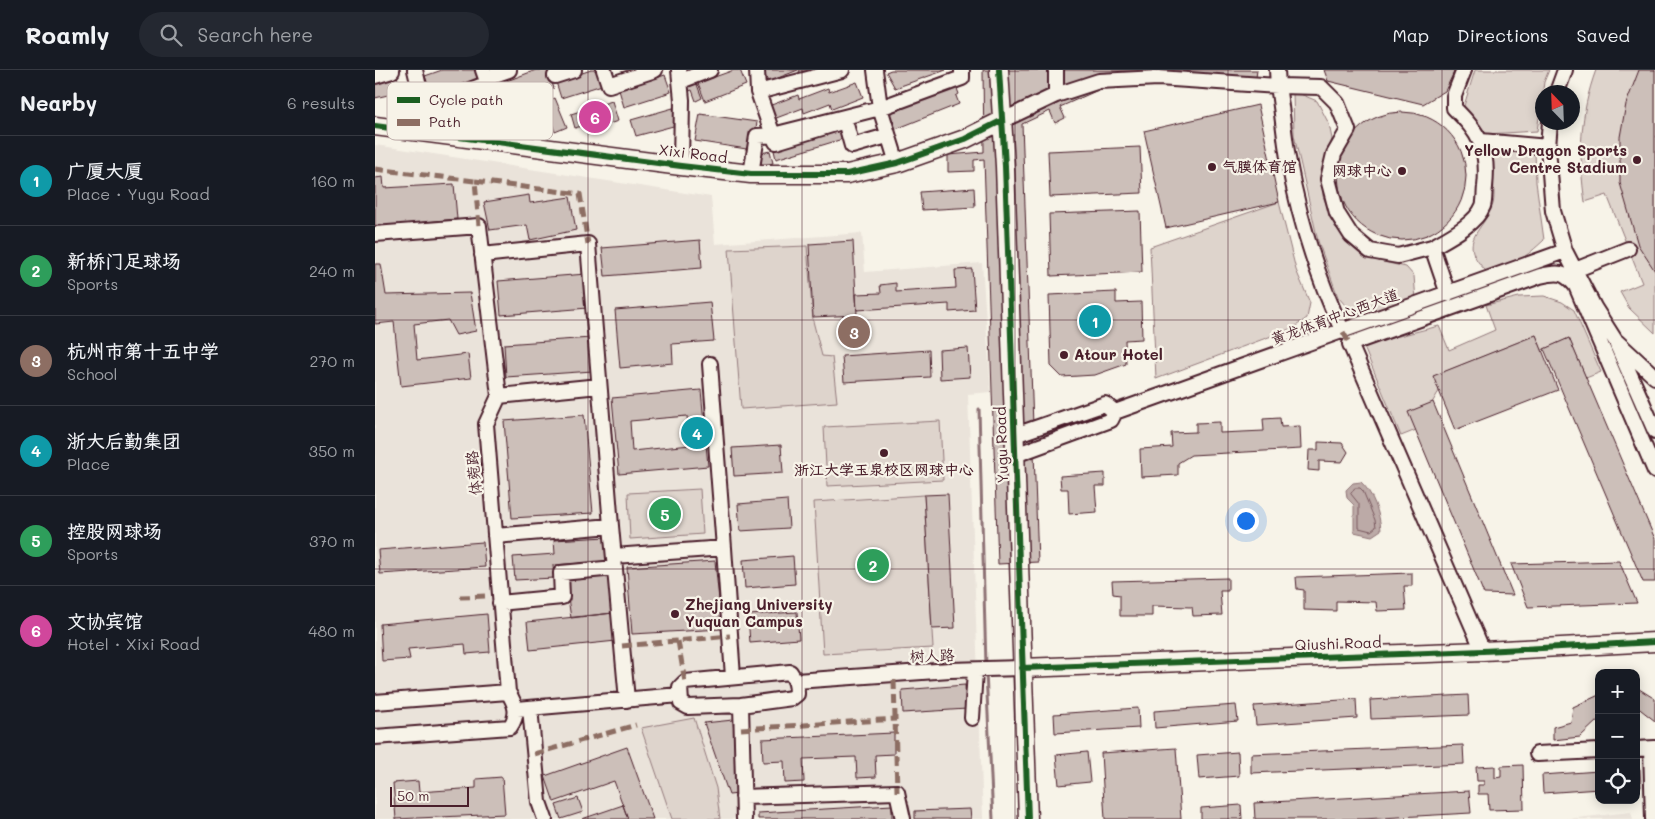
<!DOCTYPE html>
<html lang="en">
<head>
<meta charset="utf-8">
<style>
	body { margin:0; font-family:Mali,"LXGW WenKai TC",sans-serif; background:#242831; color:#f1f3f6 }
	.controls { position:absolute; right:15px; bottom:15px; display:grid; overflow:hidden; border-radius:10px; box-shadow:0 2px 12px #0003 }
	.controls button { width:45px; height:45px; display:grid; place-items:center; padding:0; border:0; border-bottom:1px solid #363941; background:#171b24; color:#f1f3f6; font:25px sans-serif }
	.compass { position:absolute; left:1160px; top:15px; width:45px; height:45px; border-radius:50%; background:#171b24; box-shadow:0 2px 12px #0003; rotate:337deg }
	.scale { position:absolute; left:15px; bottom:12px; width:79px; box-sizing:border-box; padding-left:5px; border:2px solid #4a1f2b; border-top:0; font-size:14px; line-height:18px; white-space:nowrap; color:#4a1f2b; -webkit-text-stroke:4px #f7f3e8; paint-order:stroke }
	.you { position:absolute; left:870px; top:450px; width:18px; height:18px; margin:-12px; border:4px solid #fff; border-radius:50%; background:#1a73e8; box-shadow:0 0 0 8px #1a73e833 }
	.badge { display:grid; place-items:center; width:32px; height:32px; border-radius:50%; background:#a6949b; color:#fff; font-size:16px; font-weight:700 }
	.pin { position:absolute; translate:-50% -50%; border:2px solid #fff; box-shadow:0 1px 5px #0006 }
	.list { margin:0; padding:0; list-style:none }
	h2 { display:flex; justify-content:space-between; align-items:center; height:65px; margin:0; padding:0 20px; font-size:21px }
	h2 small { font-size:16px; font-weight:400; color:#9ea1a6 }
	.list li { display:grid; grid-template-columns:32px 1fr auto; gap:15px; align-items:center; box-sizing:border-box; height:90px; padding:0 20px; border-top:1px solid #363941 }
	.list b { display:block; font-size:19px; white-space:nowrap }
	.list p { margin:0; font-size:16px; white-space:nowrap; color:#9ea1a6 }
	.list em { font-size:16px; font-style:normal; color:#9ea1a6 }
	.icon { flex:none; width:28px; height:28px; fill:none; stroke:currentColor; stroke-width:2; stroke-linecap:round; stroke-linejoin:round }
	.map { position:relative; flex:none; width:1280px; height:749px; overflow:hidden }
	header { display:flex; align-items:center; gap:30px; box-sizing:border-box; height:70px; padding:0 25px; background:#171b24; border-bottom:1px solid #363941 }
	header strong { font-size:24px }
	nav { display:flex; gap:28px; margin-inline-start:auto; font-size:18px }
	.search { width:350px; height:45px; background:#242831; display:flex; align-items:center; gap:12px; box-sizing:border-box; padding:0 18px; border-radius:28px; color:#9ea1a6; font-size:19px }
	main { display:flex }
	aside { flex:1; background:#171b24 }
	.map>svg:first-child { display:block }
</style>
</head>
<body>
<header>
<strong>Roamly</strong>
<div class="search"><svg class="icon" aria-label="search" viewBox="0 0 24 24"><circle cx="10" cy="10" r="6"/><path d="M15 15l6 6"/></svg>Search here</div>
<nav><a>Map</a><a>Directions</a><a>Saved</a></nav>
</header>
<main>
<aside>
<h2>Nearby<small>6 results</small></h2>
<ul class="list">
<li><span class="badge" style="background:#0f9aa8">1</span><div><b>广厦大厦</b><p>Place · Yugu Road</p></div><em>160 m</em></li>
<li><span class="badge" style="background:#2e9e5b">2</span><div><b>新桥门足球场</b><p>Sports</p></div><em>240 m</em></li>
<li><span class="badge" style="background:#8d6e63">3</span><div><b>杭州市第十五中学</b><p>School</p></div><em>270 m</em></li>
<li><span class="badge" style="background:#0f9aa8">4</span><div><b>浙大后勤集团</b><p>Place</p></div><em>350 m</em></li>
<li><span class="badge" style="background:#2e9e5b">5</span><div><b>控股网球场</b><p>Sports</p></div><em>370 m</em></li>
<li><span class="badge" style="background:#d1479c">6</span><div><b>文协宾馆</b><p>Hotel · Xixi Road</p></div><em>480 m</em></li>
</ul>
</aside>
<div class="map">
<svg width="1280" height="749" viewBox="0 0 1280 749">
	<rect width="100%" height="100%" fill="#f7f3e8"/>
	<filter id="ink" filterUnits="userSpaceOnUse"><feTurbulence type="fractalNoise" baseFrequency=".02" numOctaves="2"/><feDisplacementMap in="SourceGraphic" scale="10" xChannelSelector="R" yChannelSelector="G"/><feConvolveMatrix kernelMatrix="1 2 1 2 8 2 1 2 1" color-interpolation-filters="sRGB"/></filter>
	<g filter="url(#ink)">
		<path fill="#eae3da" d="M0 75 336 127 340 174 487 163 490 202 607 193 616 322 593 324 608 749H0Z
			M1256 742 1258 749H1192H1193Z"/>
		<path fill="#ded4cc" stroke="#947a7c" d="M1100 0H1174L1169 12 1162 61 1112 64 1088 39Z
			M1221 0H1280V263L1254 238 1245 222 1267 213 1232 125 1210 132C1203 87 1205 43 1221 0Z
			M918 21 942 31 954 54 957 69 947 99 948 126 960 157 983 180 1004 191 1031 197 1039 206 1041 230 979 245 963 227 943 171 919 65Z
			M1116 79 1160 81 1161 112 1169 170C1153 185 1135 200 1112 202 1080 170 1108 163 1118 134 1121 125 1116 90 1116 79Z
			M904 132 921 200 935 233 932 248 918 258 781 309 775 177Z
			M432 176 438 251 447 286 457 287 462 332 366 339 354 179Z
			M1169 226 1187 232 1199 240 1226 302 1211 308 1194 268 1167 280 1161 265 1059 306 1064 321 1041 360 1026 366 988 275 1064 256 1074 280 1120 260 1111 235 1144 227Z
			M565 351 568 410 452 416 449 357Z
			M325 419 328 464 255 469 253 423Z
			M549 425 558 578 448 584 439 432Z
			M319 648 341 718 345 749H297L266 658Z"/>
		<path fill="#bcaaa7" stroke="#8e7275" d="M986 412C998 423 1005 444 1006 460L997 466 979 462V435L972 428 971 420 978 413Z"/>
		<g fill="none" stroke-linecap="round" stroke-linejoin="round">
			<path stroke="#78575d" stroke-width="1" d="M980 418H985L988 421 1000 450 1001 457 996 461 984 458V434L976 424Z"/>
			<path stroke="#8e7275" stroke-width="3" d="M604 339 611 596
				M611 602 618 749"/>
		</g>
		<path fill="#ccbfb9" stroke="#4a1f2b" fill-rule="evenodd" d="M67 0H102L105 9 57 26 50 6Z
			M161 0H172L179 18 129 36 121 15Z
			M216 0H222L227 15 186 28 181 12Z
			M359 0H365L371 15 330 31 323 13Z
			M388 0H423L393 12Z
			M424 0H437L425 5Z
			M516 0H571L520 18 511 2Z
			M608 0H768L685 37 690 48 680 53 675 41 647 54 663 492 623 494 609 89 599 90V101L573 102V85L609 82Z
			M772 0H882L881 8 774 5Z
			M949 0H1080L1070 21 1048 34 953 11Z
			M1264 0H1280V201L1263 175 1245 113V67L1251 34Z
			M290 5 296 22 249 37 244 20Z
			M22 6 26 22 0 28V12Z
			M321 12 327 28 321 31 317 20 312 22 310 17Z
			M482 12 488 27 457 39 455 33 429 43 428 38 396 50 391 37 423 25 424 29 453 18 454 22Z
			M581 16 584 24 581 26 584 34 521 59 518 51 514 52 511 45Z
			M180 28 192 57 180 62 177 53 167 57 165 53 156 57 153 50 137 57 133 48Z
			M237 31 243 51 215 60 213 54 200 58 196 44Z
			M883 35 904 132 791 158 769 61Z
			M298 38 302 55 261 66 256 50Z
			M963 106a64 64 0 1 1 128 0a64 64 0 1 1-128 0Z
			M325 44 382 52 378 80 320 71Z
			M468 56 471 68 401 89 398 76Z
			M765 77 767 123 675 127 673 81Z
			M395 81 398 93 384 96 382 84Z
			M8 107 9 118 79 114 82 149 0 157V108Z
			M599 118 600 137 547 140 545 122Z
			M154 125 155 133 195 127 201 160 155 170 152 155 115 160 109 132Z
			M765 141 767 202 676 206 674 144Z
			M325 170 327 198 230 206 227 178Z
			M478 171 482 245 438 247 434 174Z
			M0 194H6L11 225 95 223 101 261 81 265 73 250 39 254 42 290 93 284 96 308 26 316 19 252 0 254Z
			M597 199 600 240 574 242V234L482 240 481 224 506 223 505 215 521 213V222L581 218 580 200Z
			M211 204 213 238 126 245 123 211Z
			M741 222V233L766 232 767 269 750 270 751 294 720 305 687 307 676 296 674 225Z
			M335 232 339 271 297 274 298 293 245 298 240 240Z
			M1161 265 1183 320 1080 360 1058 306Z
			M216 268 218 301 131 307 129 274Z
			M1194 268 1280 469V512H1268L1169 279Z
			M593 278 595 307 565 309 564 280Z
			M554 280 555 307 469 312 467 286Z
			M326 320 333 396 244 404 237 328ZM312 346 315 375 257 381 255 351Z
			M1058 332 1138 525 1109 524 1033 342Z
			M209 345 218 443 137 448 129 351Z
			M905 348 906 357 925 356 926 379 816 385 803 393V405L766 407 765 379 797 377 796 363 821 362V353L845 352V363L889 361 888 349Z
			M943 372 967 373 973 382 967 392 944 391V401L933 400 934 380H943Z
			M406 375 408 403 359 406 357 378Z
			M730 403V416H720L722 442 694 444 693 419H686L685 406Z
			M573 424 580 558 557 559 549 425Z
			M412 430 414 458 365 461 363 434Z
			M232 467 234 491 178 495 179 508 140 510 138 487 180 484 179 470Z
			M108 472 110 497 5 504 3 480Z
			M418 486 420 514 370 518 368 490Z
			M340 491 347 559 257 564 252 497Z
			M1244 491 1262 533 1153 537 1136 494Z
			M1037 503V516H1029L1031 540 1002 541 1001 532 961 531V541L929 540V520L922 519 921 507Z
			M233 504 238 543 196 548 190 508Z
			M853 508V521H845L847 545 818 546 817 537 777 536V546H745V525L738 524 737 511Z
			M422 542 424 569 375 573 373 545Z
			M238 543 241 571 155 580 152 552Z
			M112 544 115 582 91 584 90 574 33 579 35 589 7 591 5 554Z
			M590 615 592 639 528 643 527 620Z
			M1261 617 1280 629V651L1261 636Z
			M1093 625 1094 645 996 649 995 630Z
			M1224 625V649L1205 667 1178 670V657L1196 652 1198 637Z
			M981 629 982 648 881 655 879 636Z
			M861 635 863 651 780 658 779 641Z
			M763 638 764 658 680 663 679 644Z
			M358 650 363 724 354 725 329 653Z
			M519 663V684L500 685 501 707 482 708 481 687 428 689 429 712 410 713 409 691 388 692 387 669Z
			M1088 675 1089 694 876 703V684Z
			M252 677 278 749H253L239 711 179 732 170 706Z
			M801 678 806 749H730L726 683Z
			M712 682 715 712 684 715 681 685Z
			M863 682 864 706 824 709 822 685Z
			M1148 695 1149 739 1114 740 1113 724H1103V715H1109V711H1102L1101 697 1120 696V708L1126 707V696Z
			M1261 699H1265L1266 717H1261Z
			M1224 701V719L1168 723 1167 705Z
			M127 707 130 744 21 749 18 713 43 711 44 722 101 718V709Z
			M1094 721 1096 743 988 749H880L879 733Z
			M203 728 208 742 186 749 181 735Z
			M248 735 253 749H207Z
			M517 735V749H383V743Z
			M866 735 867 749H826V738Z
			M595 739 596 749H540V741Z"/>
		<g fill="none" stroke-linecap="round" stroke-linejoin="round">
			<g stroke="#4a1f2b" stroke-width="18">
				<path id="minor" d="M40 0 51 46 52 62
					M108 0 124 46V72
					M229 0 234 15 280 0
					M304 0 307 30 306 96
					M382 0 383 22 467 0
					M500 0 505 38 522 93
					M681 0V25
					M0 6 17 1
					M180 6 199 0
					M306 11 335 0
					M1182 22 1190 0
					M77 27 113 13 117 6 134 0
					M626 51 681 25 724 11 783 8 903 16 902 0
					M1175 52 1173 77 1178 141 1190 181 1219 237 1240 270 1280 307
					M512 66 477 76 470 51 401 72 398 65 505 38 587 8V0
					M1106 71 1173 77
					M376 104 382 66 398 65 383 22
					M0 164 104 156 124 326 111 354 133 622
					M107 185 213 174 236 456
					M1200 200 1253 179
					M1073 224 1057 177C1073 168 1101 154 1108 136 1110 131 1109 123 1110 117 1114 80 1105 63 1079 38V26L1089 0
					M968 262C942 207 924 149 913 88 909 64 907 40 903 16L946 17 962 33 973 60 959 84 953 109 962 143 976 165 995 181 1023 186 1057 177
					M1242 275 1280 361
					M335 294 349 478
					M124 326 224 316
					M640 365 730 334 740 342
					M640 385 736 350 740 342 1190 181
					M120 466 236 456 252 630
					M239 486 349 478 358 607
					M125 533 187 527 186 503 240 498
					M1108 581 975 274 1165 206C1183 202 1189 201 1201 216L1280 401
					M415 602C421 610 422 615 422 624L417 628 366 635 313 637 306 633 305 617 310 612Z
					M421 611 575 600 647 598
					M0 632 133 622C141 635 144 644 135 657L0 667
					M366 635 369 749
					M155 638 164 732 170 749
					M142 639 305 625
					M597 648 600 601
					M1261 679 1280 678
					M1276 679 1278 749
					M1162 684 1224 681
					M368 727 522 722 528 749"/>
			</g>
			<g stroke="#4a1f2b" stroke-width="21">
				<path id="major" d="M624 0 630 96 653 749
					M0 56 306 96 376 104H472L522 93 590 69 626 51
					M647 598 1108 581 1280 572"/>
			</g>
			<use href="#minor" stroke="#f7f3e8" stroke-width="14"/>
			<use href="#major" stroke="#f7f3e8" stroke-width="18"/>
			<path stroke="#8d6e63" stroke-width="5" stroke-dasharray="10 5" stroke-linecap="butt" d="M0 99 100 111 104 156
				M100 111 205 124 213 174
				M968 262 975 274
				M85 527 112 526
				M303 571 310 612
				M247 576 355 566
				M519 610 522 722
				M366 659 521 649
				M159 684 261 655"/>
			<g stroke="#f7f3e8" stroke-width="9">
				<path id="cycleway" d="M624 0 630 96 653 749
					M0 56 306 96 376 104H472L522 93 590 69 626 51
					M647 598 1108 581 1280 572"/>
			</g>
			<use href="#cycleway" stroke="#1b5e20" stroke-width="6"/>
		</g>
	</g>
	<path fill="none" stroke="#4a1f2b" stroke-width="1" stroke-opacity="0.55" d="M213 0V749M427 0V749M640 0V749M853 0V749M1067 0V749M0 250H1280M0 499H1280"/>
	<g fill="#4a1f2b" stroke="#f7f3e8" stroke-width="2">
		<circle cx="1262" cy="90" r="5"/>
		<circle cx="837" cy="97" r="5"/>
		<circle cx="1027" cy="101" r="5"/>
		<circle cx="689" cy="285" r="5"/>
		<circle cx="509" cy="383" r="5"/>
		<circle cx="300" cy="544" r="5"/>
	</g>
	<g text-anchor="middle" stroke-width="4.5" stroke-linejoin="round" paint-order="stroke">
		<g font-size="15" font-weight="bold" fill="#4a1f2b" stroke="#f7f3e8" text-anchor="start">
			<text x="1252" y="86" text-anchor="end">Yellow Dragon Sports<tspan x="1252" dy="17">Centre Stadium</tspan></text>
			<text x="847" y="102">气膜体育馆</text>
			<text x="1017" y="106" text-anchor="end">网球中心</text>
			<text x="699" y="290">Atour Hotel</text>
			<text x="509" y="405" text-anchor="middle">浙江大学玉泉校区网球中心</text>
			<text x="310" y="540">Zhejiang University<tspan x="310" dy="17">Yuquan Campus</tspan></text>
		</g>
		<g font-size="15" fill="#4a1f2b" stroke="#f7f3e8">
			<text transform="translate(318 84) rotate(7)" y="5">Xixi Road</text>
			<text transform="translate(960 247) rotate(-20)" y="5">黄龙体育中心西大道</text>
			<text transform="translate(627 375) rotate(-92)" y="5">Yugu Road</text>
			<text transform="translate(99 403) rotate(-95)" y="5">体菀路</text>
			<text transform="translate(963 574) rotate(-2)" y="5">Qiushi Road</text>
			<text transform="translate(557 586) rotate(-2)" y="5">树人路</text>
		</g>
	</g>
	<rect x="12" y="12" width="166" height="58" rx="8" fill="#f7f3e8" stroke="#c3b3af" stroke-width="1"/>
	<rect x="22" y="27" width="23" height="6" fill="#1b5e20"/>
	<rect x="22" y="49" width="23" height="7" fill="#8d6e63"/>
	<g font-size="14" fill="#4a1f2b">
		<text x="54" y="35">Cycle path</text>
		<text x="54" y="57">Path</text>
	</g>
</svg>
<div class="controls">
<button>+</button>
<button>−</button>
<button><svg class="icon" aria-label="locate" viewBox="0 0 24 24"><circle cx="12" cy="12" r="6"/><path d="M12 2v4M12 18v4M2 12h4M18 12h4"/></svg></button>
</div>
<svg class="compass" viewBox="-18 -18 36 36"><path d="M0-13l5 13h-10z" fill="#e53935"/><path d="M0 13l5-13h-10z" fill="#9ea1a6"/></svg>
<div class="scale">50 m</div>
<div class="you"></div>
<div class="pin badge" style="left:720px;top:251px;background:#0f9aa8">1</div>
<div class="pin badge" style="left:498px;top:495px;background:#2e9e5b">2</div>
<div class="pin badge" style="left:479px;top:262px;background:#8d6e63">3</div>
<div class="pin badge" style="left:322px;top:363px;background:#0f9aa8">4</div>
<div class="pin badge" style="left:290px;top:444px;background:#2e9e5b">5</div>
<div class="pin badge" style="left:220px;top:47px;background:#d1479c">6</div>
</div>
</main>
</body>
</html>
